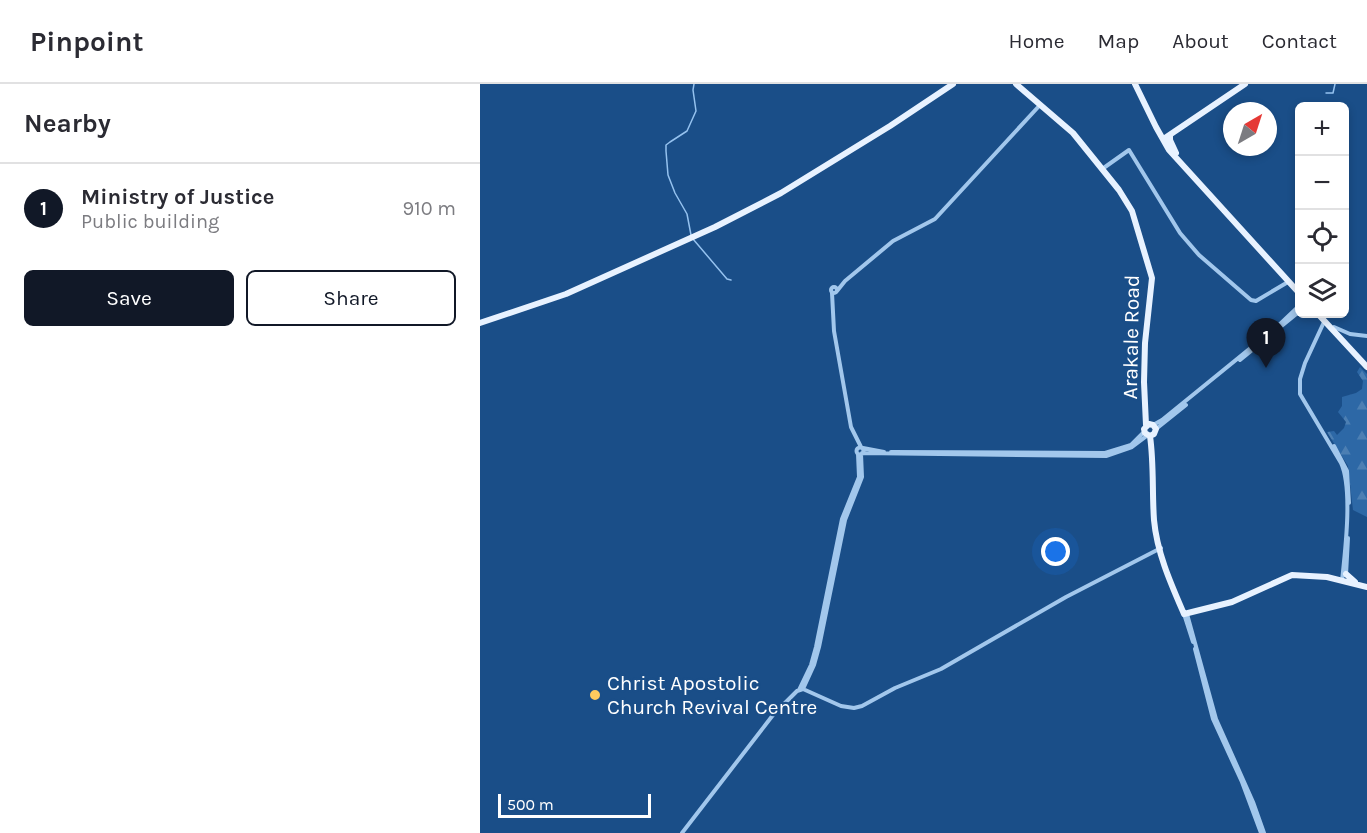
<!DOCTYPE html>
<html lang="en">
<head>
<meta charset="utf-8">
<style>
	body { margin:0; font-family:Karla,sans-serif; background:#f2f2f3; color:#2b2b33 }
	.controls { position:absolute; right:18px; top:18px; display:grid; overflow:hidden; border-radius:9px; box-shadow:0 3px 9px #0003 }
	.controls button { width:54px; height:54px; display:grid; place-items:center; padding:0; border:0; border-bottom:2px solid #e1e1e2; background:#fff; color:#2b2b33; font:30px sans-serif }
	.compass { position:absolute; left:743px; top:18px; width:54px; height:54px; border-radius:50%; background:#fff; box-shadow:0 3px 9px #0003; rotate:39deg }
	.scale { position:absolute; left:18px; bottom:15px; width:153px; box-sizing:border-box; padding-left:6px; border:3px solid #fff; border-top:0; font-size:16px; line-height:21px; white-space:nowrap; color:#fff; -webkit-text-stroke:4px #1a4e88; paint-order:stroke }
	.you { position:absolute; left:576px; top:468px; width:21px; height:21px; margin:-15px; border:4px solid #fff; border-radius:50%; background:#1a73e8; box-shadow:0 0 0 9px #1a73e833 }
	.badge { display:grid; place-items:center; width:39px; height:39px; border-radius:50%; background:#111827; color:#fff; font-size:20px; font-weight:700 }
	.pin { position:absolute; translate:-50% -50px; filter:drop-shadow(0 2px 3px #0008) }
	.pin::after { content:''; position:absolute; top:32px; width:21px; height:18px; background:inherit; clip-path:polygon(0 0,100% 0,50% 100%) }
	.list { margin:0; padding:0; list-style:none }
	h2 { display:flex; justify-content:space-between; align-items:center; height:78px; margin:0; padding:0 24px; font-size:26px }
	h2 small { font-size:20px; font-weight:400; color:#7c7c81 }
	.list li { display:grid; grid-template-columns:39px 1fr auto; gap:18px; align-items:center; box-sizing:border-box; height:90px; padding:0 24px; border-top:2px solid #e1e1e2 }
	.list b { display:block; font-size:22px; white-space:nowrap }
	.list p { margin:0; font-size:20px; white-space:nowrap; color:#7c7c81 }
	.list em { font-size:20px; font-style:normal; color:#7c7c81 }
	.actions { display:flex; gap:12px; padding:18px 24px }
	.actions a { flex:1; padding:14px 0; border:2px solid #111827; border-radius:9px; text-align:center; font-size:21px; color:#111827 }
	.actions .main { background:#111827; color:#fff }
	.icon { flex:none; width:33px; height:33px; fill:none; stroke:currentColor; stroke-width:2; stroke-linecap:round; stroke-linejoin:round }
	.map { position:relative; flex:none; width:887px; height:749px; overflow:hidden }
	header { display:flex; align-items:center; gap:36px; box-sizing:border-box; height:84px; padding:0 30px; background:#fff; border-bottom:2px solid #e1e1e2 }
	header strong { font-size:28px }
	nav { display:flex; gap:33px; margin-inline-start:auto; font-size:21px }
	main { display:flex }
	aside { flex:1; background:#fff }
	.map>svg:first-child { display:block }
</style>
</head>
<body>
<header>
<strong>Pinpoint</strong>
<nav><a>Home</a><a>Map</a><a>About</a><a>Contact</a></nav>
</header>
<main>
<aside>
<h2>Nearby<small></small></h2>
<ul class="list">
<li><span class="badge">1</span><div><b>Ministry of Justice</b><p>Public building</p></div><em>910 m</em></li>
</ul>
<div class="actions"><a class="main">Save</a><a>Share</a></div>
</aside>
<div class="map">
<svg width="887" height="749" viewBox="0 0 887 749">
	<defs>
		<pattern id="forest-firs" width="22" height="20" patternUnits="userSpaceOnUse" patternTransform="scale(1.5)"><rect width="22" height="20" fill="#2d68a6"/><path d="M5 1l3.5 6h-7zM16 11l3.5 6h-7z" fill="#4c7fb3"/></pattern>
	</defs>
	<rect width="100%" height="100%" fill="#1a4e88"/>
	<path fill="url(#forest-firs)" d="M880 283 887 290V433L873 426 868 382 847 348 854 347 857 351 864 344 866 338 858 328 862 322V313L876 309 882 305 883 297 877 288Z"/>
	<g fill="none" stroke-linecap="round" stroke-linejoin="round">
		<path stroke="#95c2ef" stroke-width="1.5" d="M846 9H853L855 0
			M211 151 207 130 195 109 188 91 186 67V61L190 58 207 47 216 27 213 6 214 0
			M213 155 247 195 251 196"/>
		<path stroke="#a2c7ec" stroke-width="4" d="M625 83 649 66 700 149 719 171 771 216 776 217 808 198
			M351 206a3 3 0 1 1 6 0a3 3 0 1 1-6 0Z
			M357 207 365 197 413 157 455 135 560 21
			M352 209 354 247 371 343 381 363
			M844 238 825 279 820 295V310L861 379C873 405 865 468 862 497
			M854 243 870 250 887 252
			M760 276 820 227
			M673 341 682 336 799 241 819 222
			M676 345 706 321
			M854 362 867 387 869 419
			M376.5 367a3.5 3.5 0 1 1 7 0a3.5 3.5 0 1 1-7 0Z
			M383 364 404 368
			M411 368 625 369 651 361 664 348
			M382 369 626 372 652 363 668 351
			M866 491 868 454
			M704 530 713 558
			M707 530 736 635 773 718 784 749
			M715 565 733 635 762 698 781 749
			M323 605 361 622 374 624 382 622 415 604 461 585 586 513 681 464
			M319 606 331 581 336 563 362 435 379 393 378 370
			M202 749 293 631 317 607 323 605 334 581 339 563 365 436 382 393 381 370"/>
		<path stroke="#e8f2ff" stroke-width="6" d="M536 0 593 49 639 106 652 127 672 194 665 259 664 298 666 341
			M655 0 676 43 689 66 820 210
			M690 51V56L696 69
			M685 54 765 0
			M819 222H820
			M838 230 887 283
			M0 239 86 210 235 143 301 109 410 42 473 0
			M670 352 674 350 676 345 673 341 669 340 664 345 665 349 670 352C674 380 672 408 674 436 677 469 691 500 704 530L752 518 812 491 847 493 887 503
			M866 490 875 498"/>
	</g>
	<circle fill="#feca5e" stroke="#1a4e88" stroke-width="2" cx="115" cy="611" r="6"/>
	<g text-anchor="middle" stroke-width="4.5" stroke-linejoin="round" paint-order="stroke">
		<g font-size="21" fill="#fff" stroke="#1a4e88">
			<text transform="translate(651 253) rotate(-89)" y="7">Arakale Road</text>
		</g>
		<g font-size="21" fill="#fff" stroke="#1a4e88" text-anchor="start">
			<text x="127" y="606">Christ Apostolic<tspan x="127" dy="24">Church Revival Centre</tspan></text>
		</g>
	</g>
</svg>
<div class="controls">
<button>+</button>
<button>−</button>
<button><svg class="icon" aria-label="locate" viewBox="0 0 24 24"><circle cx="12" cy="12" r="6"/><path d="M12 2v4M12 18v4M2 12h4M18 12h4"/></svg></button>
<button><svg class="icon" aria-label="layers" viewBox="0 0 24 24"><path d="M12 4l9 5-9 5-9-5zM3 14l9 5 9-5"/></svg></button>
</div>
<svg class="compass" viewBox="-18 -18 36 36"><path d="M0-13l5 13h-10z" fill="#e53935"/><path d="M0 13l5-13h-10z" fill="#7c7c81"/></svg>
<div class="scale">500 m</div>
<div class="you"></div>
<div class="pin badge" style="left:786px;top:284px">1</div>
</div>
</main>
</body>
</html>
